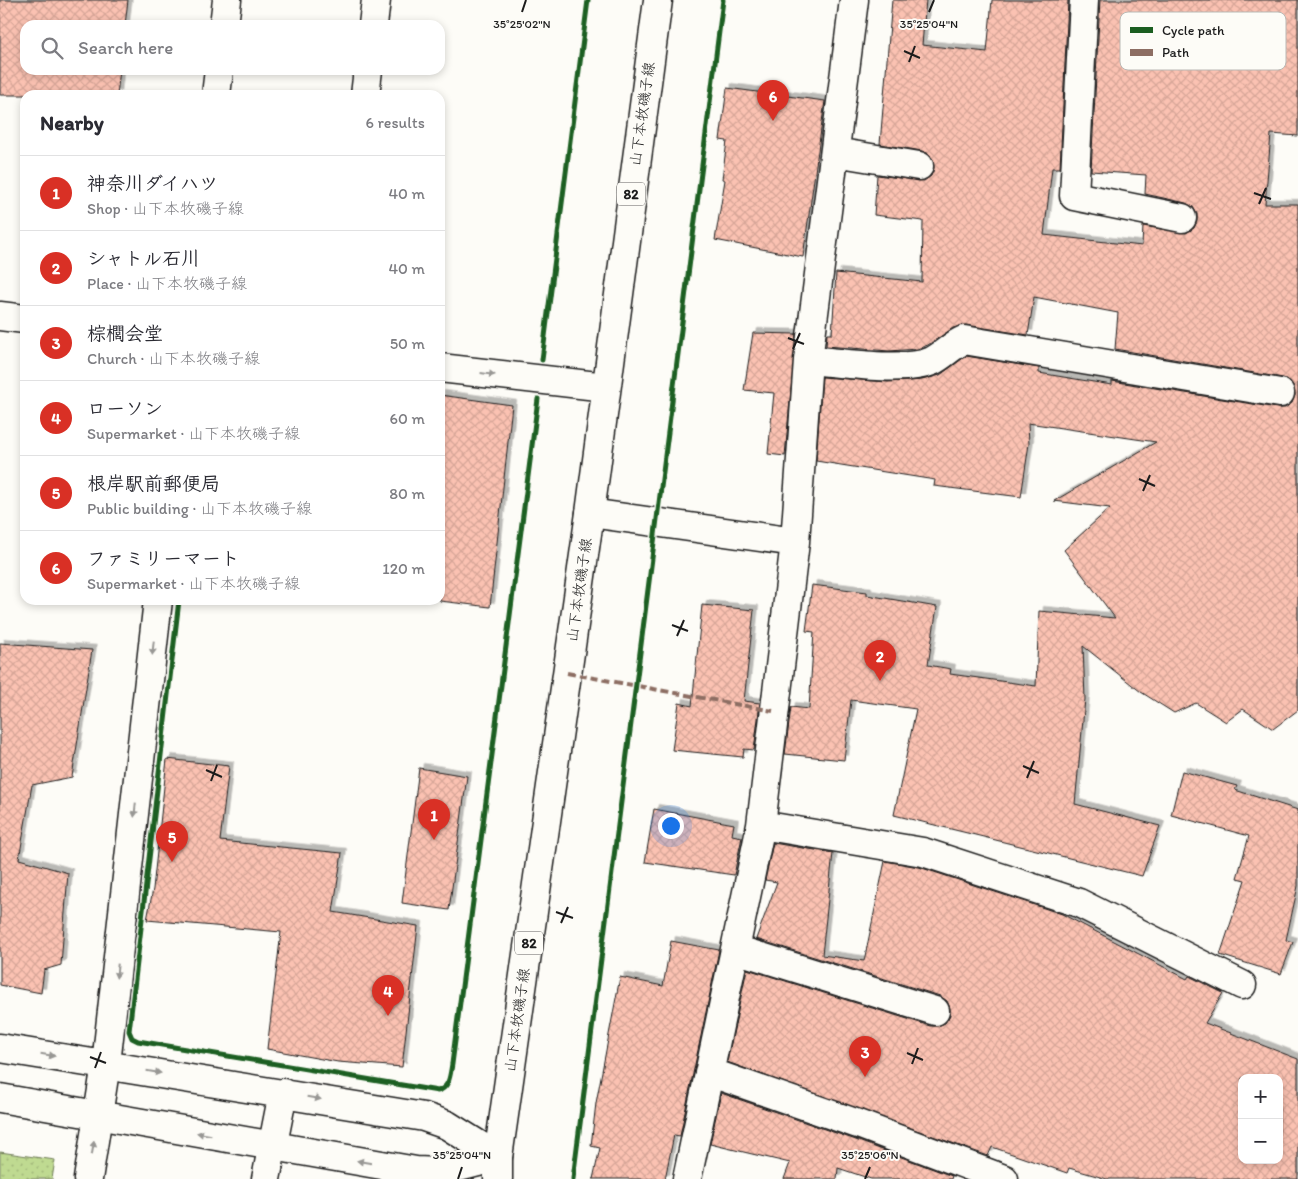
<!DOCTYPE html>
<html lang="en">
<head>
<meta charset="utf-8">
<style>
	body { margin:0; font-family:Itim,"Klee One",sans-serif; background:#f2f2f3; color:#2b2b33 }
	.controls { position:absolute; right:15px; bottom:15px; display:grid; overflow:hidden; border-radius:10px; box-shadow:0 2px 8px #0003 }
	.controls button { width:45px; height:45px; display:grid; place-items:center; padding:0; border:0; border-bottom:1px solid #e1e1e2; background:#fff; color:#2b2b33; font:25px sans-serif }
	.you { position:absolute; left:670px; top:825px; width:18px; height:18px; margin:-12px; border:4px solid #fff; border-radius:50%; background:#1a73e8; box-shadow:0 0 0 8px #1a73e833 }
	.badge { display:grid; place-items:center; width:32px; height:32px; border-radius:50%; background:#d93025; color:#fff; font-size:16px; font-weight:700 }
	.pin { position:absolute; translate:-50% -41px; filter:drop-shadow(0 1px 2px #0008) }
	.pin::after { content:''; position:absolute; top:26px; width:18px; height:15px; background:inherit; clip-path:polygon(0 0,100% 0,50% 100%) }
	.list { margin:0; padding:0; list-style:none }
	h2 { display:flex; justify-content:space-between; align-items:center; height:65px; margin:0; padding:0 20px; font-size:21px }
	h2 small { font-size:16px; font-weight:400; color:#7c7c81 }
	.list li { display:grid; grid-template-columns:32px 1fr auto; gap:15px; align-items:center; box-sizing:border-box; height:75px; padding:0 20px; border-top:1px solid #e1e1e2 }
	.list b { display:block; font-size:19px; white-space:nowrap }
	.list p { margin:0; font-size:16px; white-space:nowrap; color:#7c7c81 }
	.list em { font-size:16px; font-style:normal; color:#7c7c81 }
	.icon { flex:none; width:28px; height:28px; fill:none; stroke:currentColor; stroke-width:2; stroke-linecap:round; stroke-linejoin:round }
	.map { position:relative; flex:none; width:1298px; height:1179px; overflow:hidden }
	.search { position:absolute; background:#fff; box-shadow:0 2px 8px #0003; left:20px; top:20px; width:425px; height:55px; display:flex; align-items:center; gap:12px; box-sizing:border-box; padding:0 18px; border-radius:15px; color:#7c7c81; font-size:19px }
	.panel { position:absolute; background:#fff; box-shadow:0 2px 8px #0003; left:20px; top:90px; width:425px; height:515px; border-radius:15px }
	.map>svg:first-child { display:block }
</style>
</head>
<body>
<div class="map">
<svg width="1298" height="1179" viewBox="0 0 1298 1179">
	<defs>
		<pattern id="grass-dots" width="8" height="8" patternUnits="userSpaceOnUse" patternTransform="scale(1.25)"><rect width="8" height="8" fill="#bfda91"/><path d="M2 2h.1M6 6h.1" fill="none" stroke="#a4ba7c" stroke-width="1.8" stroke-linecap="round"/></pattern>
		<pattern id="building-cross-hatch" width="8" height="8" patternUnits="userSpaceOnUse" patternTransform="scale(1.25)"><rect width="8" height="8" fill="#fbc2b2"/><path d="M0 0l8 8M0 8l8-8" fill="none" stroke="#d7a698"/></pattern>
		<filter id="shadow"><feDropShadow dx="4.5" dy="-4.5" stdDeviation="0" flood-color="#0004"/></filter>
	</defs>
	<rect width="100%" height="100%" fill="#fdfcf7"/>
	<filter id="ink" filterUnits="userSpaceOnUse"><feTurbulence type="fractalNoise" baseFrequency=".02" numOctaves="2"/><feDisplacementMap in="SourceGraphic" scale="10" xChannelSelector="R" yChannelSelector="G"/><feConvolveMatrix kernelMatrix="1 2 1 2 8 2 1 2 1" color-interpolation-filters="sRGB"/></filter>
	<g filter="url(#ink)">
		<path fill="url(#grass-dots)" stroke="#6e7b56" d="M0 1152 55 1160 52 1179H0Z"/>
		<path fill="url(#building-cross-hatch)" stroke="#1c1c1c" fill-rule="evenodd" filter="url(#shadow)" d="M0 0H128L125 25H25V70H120L117 95H0Z
			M892 0H926L922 45 987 52 992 0H1068L1060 168H1052L1044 235 1142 246 1143 226 1186 233 1194 228 1197 221V214L1193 207 1186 203 1145 194 1146 175 1091 171 1100 0H1298V136L1271 134 1265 204H1298V710L1273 729 1243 709 1226 722 1196 703 1174 713 1141 692 1083 646 1085 699 1075 804 1160 826 1142 876 894 815 916 709 851 700 844 760 785 754 791 707 809 709 814 632 806 631 812 585 867 592V595L937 607 928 665 951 669 950 674 1036 686 1039 611 1115 618 1064 550 1110 508 1054 501 1156 442 1028 423 1029 444 1021 497 934 486 935 480 816 461 822 377 888 382 922 380 940 375 966 356 1039 368V373L1112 385V381L1277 408H1285L1292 403 1295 395 1294 387 1290 381 1283 378 1115 349 1118 313 1034 297 1028 335 966 325 953 328 928 345 917 349 889 351 826 346 827 334H832L836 273 922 282 923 221 874 215 877 175 924 181 931 176 934 168 933 160 929 154 922 151 880 144Z
			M727 88 825 101 803 257 715 240 725 180 722 179 727 141 720 140Z
			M753 333 796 334 785 456 768 454 774 393 744 390Z
			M440 395 512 405 490 607 440 601Z
			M702 605 754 610 744 701 760 703 754 750 744 749 743 757 672 750 679 703 692 706Z
			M0 643 92 650 72 777 32 785 19 859 68 873 61 965 44 970 41 993 0 985Z
			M167 759 229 766 220 841 342 853 333 912 418 926 402 1067 338 1062 267 1049 281 932 147 920 153 889Z
			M419 768 467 776 449 910 402 903Z
			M1182 771 1237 786 1235 790 1298 810V886L1286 940 1293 942 1281 974 1220 955 1245 880 1237 878 1249 836 1171 815Z
			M654 809 734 824 732 835 742 837 734 875 645 862Z
			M773 843 833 853 822 955 864 961 885 861 919 867 1062 914 1187 979 1189 976 1223 993 1205 1023 1298 1059V1179H1107L1069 1168 1067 1173 992 1147 988 1156 727 1062 747 969 930 1026H938L945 1023 950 1015V1008L947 1001 940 996 756 939 777 882 765 880ZM1242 1078H1279V1160H1242Z
			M671 941 719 950 680 1136 674 1135 665 1179H593L600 1148 591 1146 596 1103 620 977 663 986Z
			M721 1093 853 1139 952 1176 951 1179H871L838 1168 837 1179H784L790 1163 710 1144Z"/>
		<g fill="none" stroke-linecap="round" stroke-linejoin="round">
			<g stroke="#1c1c1c" stroke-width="31">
				<path id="minor" d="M1084 0 1074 196 1182 218
					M224 25 227 0
					M373 25 376 0
					M216 95 219 70
					M365 95 368 70
					M835 152 919 166
					M0 316 25 319
					M808 360C839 362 905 373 932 361 944 355 952 345 964 340L1280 393
					M440 368 606 387
					M590 513 795 542
					M761 825 923 852 1079 903 1242 985
					M735 949 935 1011
					M0 1048 424 1117 447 1125 498 1157
					M709 1072 858 1124 1004 1179
					M0 1098 416 1171 439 1172 498 1157
					M88 1179 106 1064 158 600
					M266 1179 283 1093
					M687 1179 761 825 795 542 808 360 854 0"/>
			</g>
			<g stroke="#1c1c1c" stroke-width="31">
				<path id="major" d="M498 1179V1157L590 513 658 0"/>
			</g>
			<use href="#minor" stroke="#fdfcf7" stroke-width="28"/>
			<use href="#major" stroke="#fdfcf7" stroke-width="28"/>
			<path stroke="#8d6e63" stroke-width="4" stroke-dasharray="8 4" stroke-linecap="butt" d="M567 673 773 711"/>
			<g stroke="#fdfcf7" stroke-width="8">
				<path id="cycleway" d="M542 360 588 0
					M179 600 129 1031 132 1038 138 1041 438 1091C450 1087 450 1075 452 1064L538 399
					M573 1179 723 0"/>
			</g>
			<use href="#cycleway" stroke="#1b5e20" stroke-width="5"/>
		</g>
		<defs><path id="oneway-solid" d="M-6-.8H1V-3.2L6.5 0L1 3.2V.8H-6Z" transform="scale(1.25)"/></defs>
		<g fill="#989794">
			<use href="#oneway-solid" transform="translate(488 374) rotate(7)"/>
			<use href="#oneway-solid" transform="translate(153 648) rotate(96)"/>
			<use href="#oneway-solid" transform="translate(135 810) rotate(96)"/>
			<use href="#oneway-solid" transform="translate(117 971) rotate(96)"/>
			<use href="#oneway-solid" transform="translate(48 1055) rotate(9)"/>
			<use href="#oneway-solid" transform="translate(154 1072) rotate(9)"/>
			<use href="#oneway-solid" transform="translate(314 1098) rotate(10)"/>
			<use href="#oneway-solid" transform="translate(204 1134) rotate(-170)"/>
			<use href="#oneway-solid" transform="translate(93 1148) rotate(-80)"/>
			<use href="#oneway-solid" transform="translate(364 1162) rotate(-170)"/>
		</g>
	</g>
	<path fill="none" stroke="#1c1c1c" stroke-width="2" d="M522 12 526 0M929 12 934 0M904 51 920 58M909 62 915 46M1254 193 1271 199M1259 204 1266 188M788 338 804 344M793 349 800 333M1139 479 1155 486M1143 491 1150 475M672 625 688 631M677 636 684 620M1023 766 1039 773M206 770 222 777M1027 778 1034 761M211 781 217 765M556 912 573 918M561 923 568 907M907 1053 923 1060M90 1057 106 1063M912 1064 918 1048M95 1068 101 1052M458 1179 462 1167M865 1179 870 1167"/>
	<g text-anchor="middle" stroke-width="4" stroke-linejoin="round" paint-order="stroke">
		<g fill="#fdfcf7" stroke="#605f5e" stroke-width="1">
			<rect x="617" y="182.5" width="28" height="23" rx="4"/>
			<rect x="515" y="931.5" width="28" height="23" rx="4"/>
		</g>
		<g font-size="14" font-weight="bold" fill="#1c1c1c">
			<text x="631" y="199">82</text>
			<text x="529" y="948">82</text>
		</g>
		<g font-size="15" fill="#1c1c1c" stroke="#fdfcf7">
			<text transform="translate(642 114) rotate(-82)" y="5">山下本牧磯子線</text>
			<text transform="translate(579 590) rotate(-82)" y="5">山下本牧磯子線</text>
			<text transform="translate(517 1020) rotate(-82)" y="5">山下本牧磯子線</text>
		</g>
	</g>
	<rect x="1120" y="12" width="166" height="58" rx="8" fill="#fdfcf7" stroke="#bab9b5" stroke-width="1"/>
	<rect x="1130" y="27" width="23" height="6" fill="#1b5e20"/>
	<rect x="1130" y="49" width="23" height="7" fill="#8d6e63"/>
	<g font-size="14" fill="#1c1c1c">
		<text x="1162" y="35">Cycle path</text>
		<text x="1162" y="57">Path</text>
	</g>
	<g font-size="12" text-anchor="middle" fill="#1c1c1c" stroke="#fdfcf7" stroke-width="4" stroke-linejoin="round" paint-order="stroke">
		<text x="522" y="28">35°25'02"N</text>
		<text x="929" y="28">35°25'04"N</text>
		<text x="462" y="1159">35°25'04"N</text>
		<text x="870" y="1159">35°25'06"N</text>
	</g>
</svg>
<div class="controls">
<button>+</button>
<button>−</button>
</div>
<div class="you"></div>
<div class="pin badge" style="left:434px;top:840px">1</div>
<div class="pin badge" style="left:880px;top:681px">2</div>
<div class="pin badge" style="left:865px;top:1077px">3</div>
<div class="pin badge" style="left:388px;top:1016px">4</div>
<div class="pin badge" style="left:172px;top:862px">5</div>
<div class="pin badge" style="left:773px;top:121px">6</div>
<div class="search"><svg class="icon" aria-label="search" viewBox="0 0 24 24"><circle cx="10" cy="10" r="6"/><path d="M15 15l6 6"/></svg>Search here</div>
<section class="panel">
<h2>Nearby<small>6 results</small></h2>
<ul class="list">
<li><span class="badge">1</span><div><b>神奈川ダイハツ</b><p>Shop · 山下本牧磯子線</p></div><em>40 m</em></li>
<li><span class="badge">2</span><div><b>シャトル石川</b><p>Place · 山下本牧磯子線</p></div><em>40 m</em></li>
<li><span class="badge">3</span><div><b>棕櫚会堂</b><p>Church · 山下本牧磯子線</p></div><em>50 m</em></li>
<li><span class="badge">4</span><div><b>ローソン</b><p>Supermarket · 山下本牧磯子線</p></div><em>60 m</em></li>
<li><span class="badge">5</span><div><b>根岸駅前郵便局</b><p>Public building · 山下本牧磯子線</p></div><em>80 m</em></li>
<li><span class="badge">6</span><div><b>ファミリーマート</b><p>Supermarket · 山下本牧磯子線</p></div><em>120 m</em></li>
</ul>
</section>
</div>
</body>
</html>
